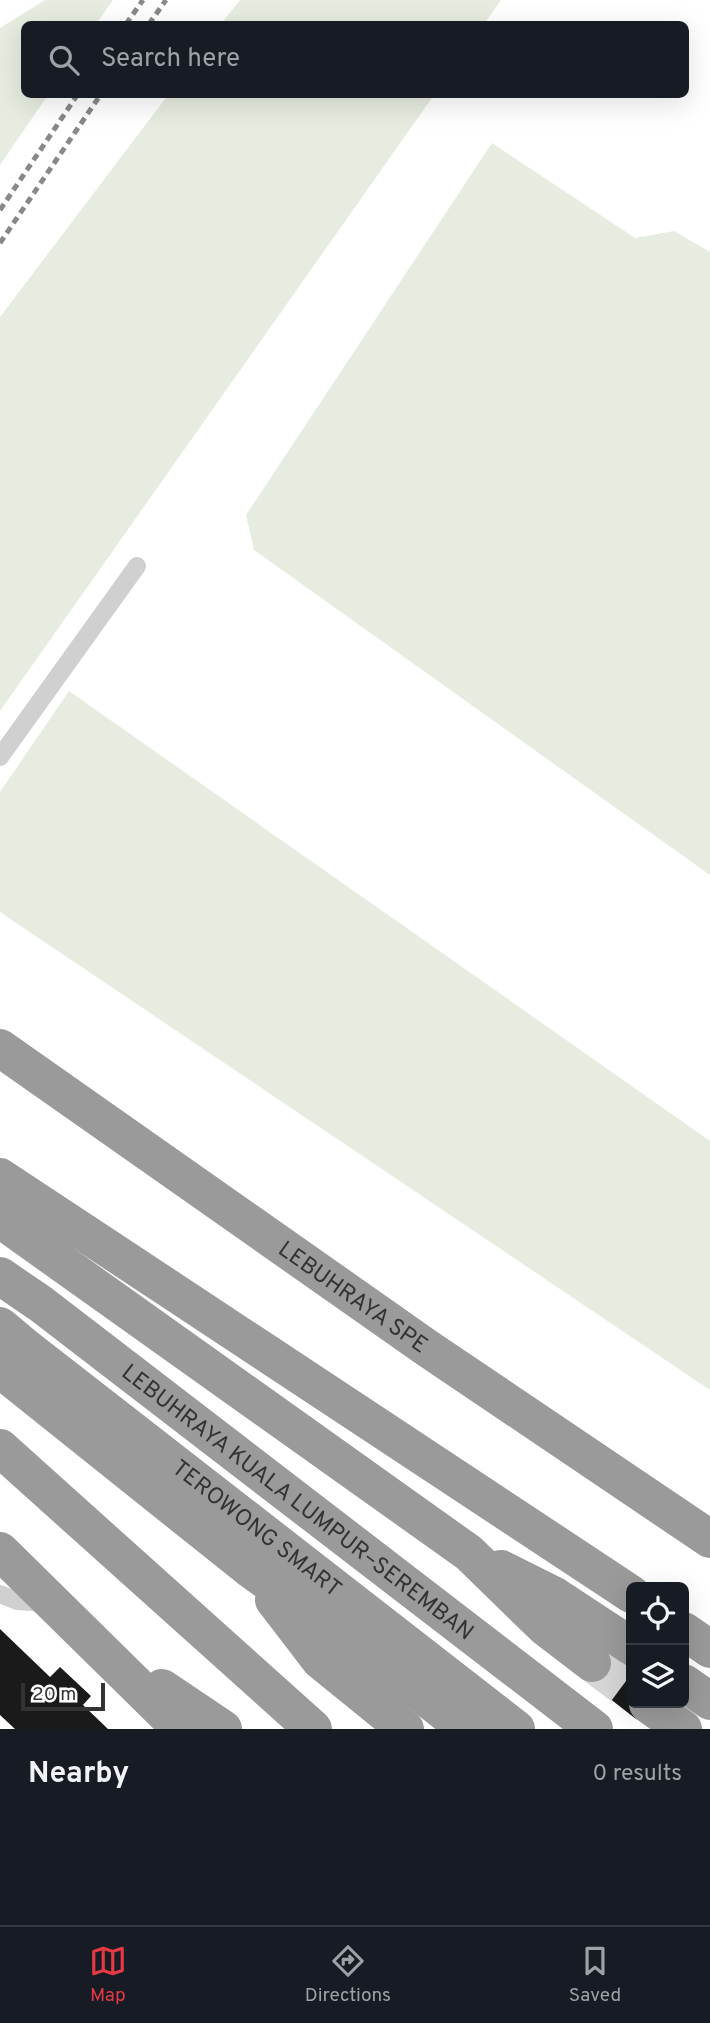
<!DOCTYPE html>
<html lang="en">
<head>
<meta charset="utf-8">
<style>
	body { margin:0; font-family:Overpass,sans-serif; background:#20242c; color:#f1f3f6 }
	.controls { position:absolute; right:21px; bottom:21px; display:grid; overflow:hidden; border-radius:10px; box-shadow:0 7px 28px #0002 }
	.controls button { width:63px; height:63px; display:grid; place-items:center; padding:0; border:0; border-bottom:2px solid #363941; background:#171b24; color:#f1f3f6; font:35px sans-serif }
	.scale { position:absolute; left:21px; bottom:18px; width:84px; box-sizing:border-box; padding-left:7px; border:4px solid #333; border-top:0; font-size:19px; line-height:24px; white-space:nowrap; color:#333; -webkit-text-stroke:5px #fff; paint-order:stroke }
	.list { margin:0; padding:0; list-style:none }
	h2 { display:flex; justify-content:space-between; align-items:center; height:91px; margin:0; padding:0 28px; font-size:30px }
	h2 small { font-size:23px; font-weight:400; color:#9ea1a6 }
	.icon { flex:none; width:38px; height:38px; fill:none; stroke:currentColor; stroke-width:2; stroke-linecap:round; stroke-linejoin:round }
	.map { position:relative; flex:none; width:710px; height:1729px; overflow:hidden }
	.search { position:absolute; background:#171b24; box-shadow:0 7px 28px #0002; left:21px; right:21px; top:21px; height:77px; display:flex; align-items:center; gap:18px; box-sizing:border-box; padding:0 24px; border-radius:10px; color:#9ea1a6; font-size:26px }
	.sheet { height:196px; background:#171b24 }
	nav { display:flex; justify-content:space-around; align-items:center; box-sizing:border-box; height:98px; border-top:2px solid #363941; background:#171b24; font-size:19px; color:#9ea1a6 }
	nav a { display:grid; justify-items:center; gap:4px }
	nav .on { color:#e63946 }
	.map>svg:first-child { display:block }
</style>
</head>
<body>
<div class="map">
<svg width="710" height="1729" viewBox="0 0 710 1729">
	<rect width="100%" height="100%" fill="#fff"/>
	<path fill="#e6ecdf" d="M45 0H113L96 24H24V94L48 95 0 165V28Z
		M240 0H501L484 24H221Z
		M168 95H434L0 711V317Z
		M492 143 635 238 674 231 710 252V875L254 550 246 515Z
		M69 691 710 1141V1390L0 912V792Z"/>
	<path fill="#1a1a1a" d="M0 1629 50 1677 60 1667 91 1696 83 1705 108 1729H15L0 1715Z
		M610 1640 631 1656V1703L636 1719 582 1677Z"/>
	<g fill="none" stroke-linecap="round" stroke-linejoin="round">
		<path stroke="#d6d6d6" stroke-width="38" stroke-dasharray="38 19" stroke-linecap="butt" d="M592 1663 631 1692"/>
		<path stroke="#d0d0d0" stroke-width="18" d="M0 757 137 566
			M0 1594 17 1601 48 1603"/>
		<g stroke="#9a9a9a" stroke-width="38">
			<path id="s1" d="M0 1048 427 1348 710 1539"/>
			<path d="M0 1177 631 1594"/>
			<path d="M0 1219 469 1553 545 1627 592 1663"/>
			<path id="s2" d="M0 1276 41 1304 594 1729"/>
			<path id="s3" d="M0 1326 25 1347 516 1729"/>
			<path d="M0 1369 249 1568 413 1687 466 1729"/>
			<path d="M0 1448 313 1729"/>
			<path d="M0 1551 181 1729"/>
			<path d="M501 1569 555 1596 631 1646"/>
			<path d="M274 1600 320 1660 405 1729"/>
			<path d="M684 1631 710 1649"/>
			<path d="M684 1683 710 1701"/>
			<path d="M162 1688 223 1729"/>
			<path d="M648 1704 683 1729"/>
		</g>
		<path stroke="#888" stroke-width="5" stroke-dasharray="7 5" stroke-linecap="butt" d="M126 24 143 0
			M149 24 166 0
			M0 210 78 94
			M0 243 101 94"/>
	</g>
	<g text-anchor="middle" stroke-width="7" stroke-linejoin="round" paint-order="stroke">
		<g font-size="23" fill="#333" stroke="#fff">
			<text dy="8" stroke="none"><textPath href="#s1" startOffset="432">LEBUHRAYA SPE</textPath></text>
			<text dy="8" stroke="none"><textPath href="#s2" startOffset="374">LEBUHRAYA KUALA LUMPUR–SEREMBAN</textPath></text>
			<text dy="8" stroke="none"><textPath href="#s3" startOffset="327">TEROWONG SMART</textPath></text>
		</g>
	</g>
</svg>
<div class="controls">
<button><svg class="icon" aria-label="locate" viewBox="0 0 24 24"><circle cx="12" cy="12" r="6"/><path d="M12 2v4M12 18v4M2 12h4M18 12h4"/></svg></button>
<button><svg class="icon" aria-label="layers" viewBox="0 0 24 24"><path d="M12 4l9 5-9 5-9-5zM3 14l9 5 9-5"/></svg></button>
</div>
<div class="scale">20 m</div>
<div class="search"><svg class="icon" aria-label="search" viewBox="0 0 24 24"><circle cx="10" cy="10" r="6"/><path d="M15 15l6 6"/></svg>Search here</div>
</div>
<section class="sheet">
<h2>Nearby<small>0 results</small></h2>
<ul class="list">
</ul>
</section>
<nav>
<a class="on"><svg class="icon" aria-label="map" viewBox="0 0 24 24"><path d="M3 6l6-2 6 2 6-2v14l-6 2-6-2-6 2zM9 4v14M15 6v14"/></svg>Map</a>
<a><svg class="icon" aria-label="directions" viewBox="0 0 24 24"><path d="M12 3l9 9-9 9-9-9zM9 14v-3h6M13 9l2 2-2 2"/></svg>Directions</a>
<a><svg class="icon" aria-label="saved" viewBox="0 0 24 24"><path d="M7 4h10v16l-5-4-5 4z"/></svg>Saved</a>
</nav>
</body>
</html>
